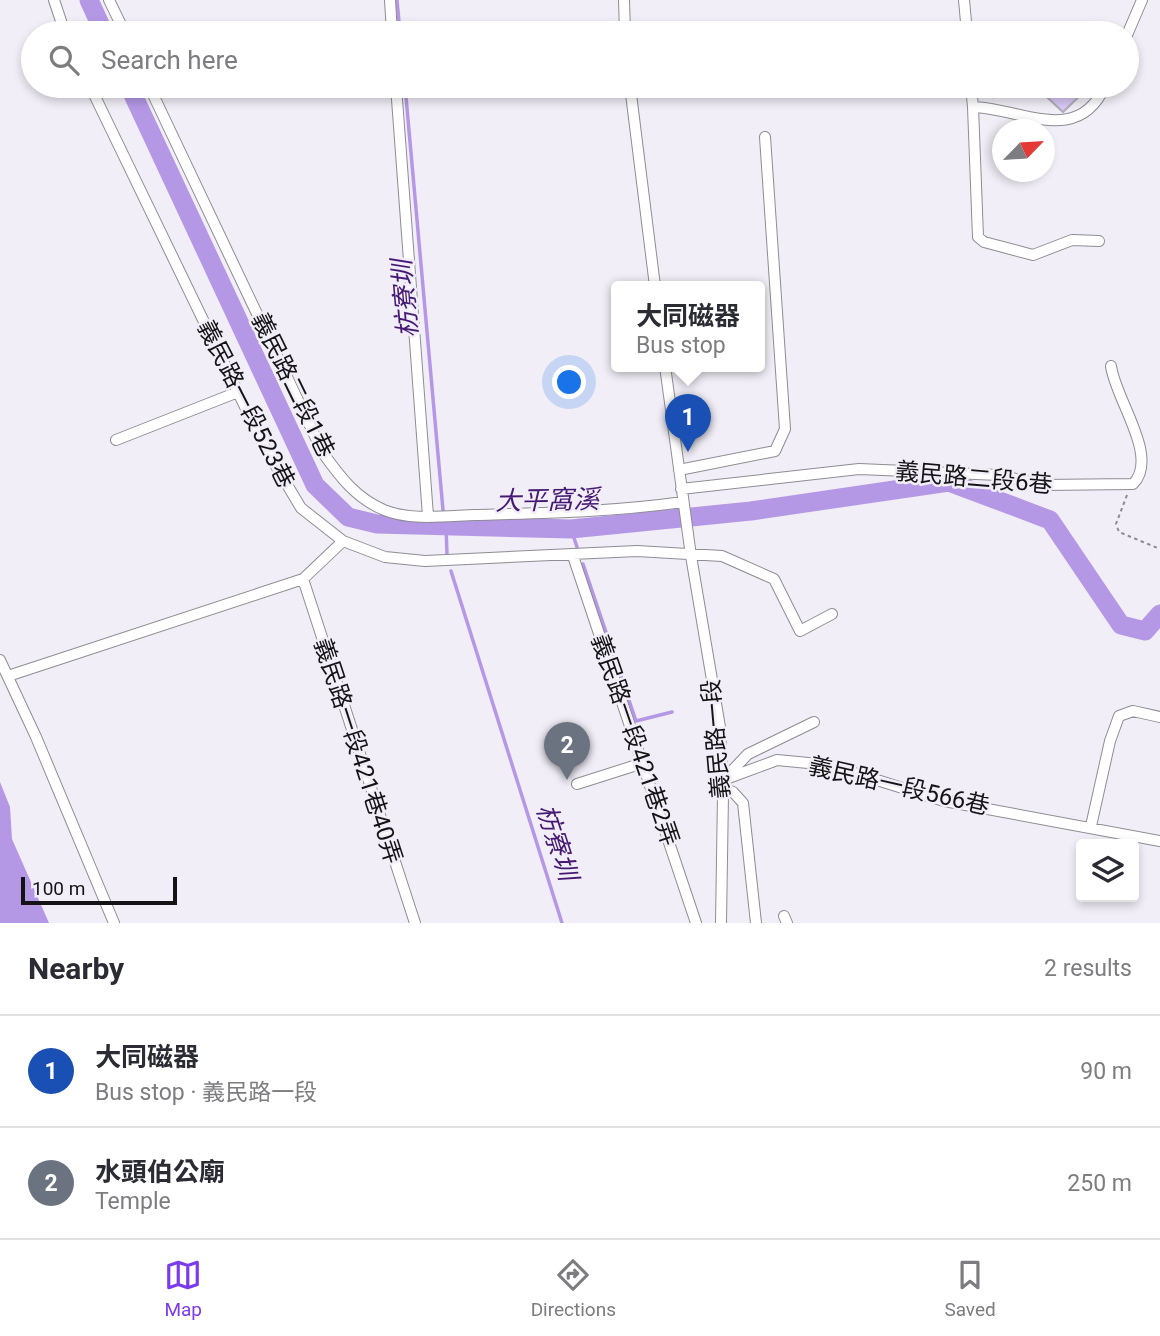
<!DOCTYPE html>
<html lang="en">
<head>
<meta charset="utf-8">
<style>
	body { margin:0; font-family:Roboto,"Noto Sans TC",sans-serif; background:#f2f2f3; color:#2b2b33 }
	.controls { position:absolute; right:21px; bottom:21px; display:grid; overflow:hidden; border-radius:7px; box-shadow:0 4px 10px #0003 }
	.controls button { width:63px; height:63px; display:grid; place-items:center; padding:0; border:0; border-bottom:2px solid #e1e1e2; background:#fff; color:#2b2b33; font:35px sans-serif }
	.compass { position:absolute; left:992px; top:119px; width:63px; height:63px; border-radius:50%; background:#fff; box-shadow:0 4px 10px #0003; rotate:65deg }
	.scale { position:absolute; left:21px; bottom:18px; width:156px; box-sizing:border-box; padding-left:7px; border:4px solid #141316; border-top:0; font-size:19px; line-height:24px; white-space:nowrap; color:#141316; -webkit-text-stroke:5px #f1eef7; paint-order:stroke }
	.you { position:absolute; left:570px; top:383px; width:24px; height:24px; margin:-18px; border:5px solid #fff; border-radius:50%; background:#1a73e8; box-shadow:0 0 0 10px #1a73e833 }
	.badge { display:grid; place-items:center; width:46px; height:46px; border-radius:50%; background:#7c3aed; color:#fff; font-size:23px; font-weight:700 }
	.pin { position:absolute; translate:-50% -58px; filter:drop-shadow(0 2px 4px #0008) }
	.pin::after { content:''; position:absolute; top:37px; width:24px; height:21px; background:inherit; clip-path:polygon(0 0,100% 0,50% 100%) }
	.popup { position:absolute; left:611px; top:281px; width:154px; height:91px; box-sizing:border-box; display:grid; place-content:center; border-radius:7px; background:#fff; filter:drop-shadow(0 2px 5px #0005); font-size:23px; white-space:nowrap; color:#7c7c81 }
	.popup b { font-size:26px; color:#2b2b33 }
	.popup::after { content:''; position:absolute; left:50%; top:100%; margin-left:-14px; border:14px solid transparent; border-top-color:#fff }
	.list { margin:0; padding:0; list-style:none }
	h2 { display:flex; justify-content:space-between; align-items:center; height:91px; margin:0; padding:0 28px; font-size:30px }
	h2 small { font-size:23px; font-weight:400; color:#7c7c81 }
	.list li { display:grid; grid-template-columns:46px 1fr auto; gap:21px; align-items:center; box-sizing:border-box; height:112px; padding:0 28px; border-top:2px solid #e1e1e2 }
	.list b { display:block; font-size:26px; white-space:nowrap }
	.list p { margin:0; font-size:23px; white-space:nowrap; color:#7c7c81 }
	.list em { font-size:23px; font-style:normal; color:#7c7c81 }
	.icon { flex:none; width:38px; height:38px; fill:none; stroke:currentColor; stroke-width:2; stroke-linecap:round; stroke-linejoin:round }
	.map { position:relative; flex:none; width:1160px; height:923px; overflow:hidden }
	.search { position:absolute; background:#fff; box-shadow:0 4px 10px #0003; left:21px; right:21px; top:21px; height:77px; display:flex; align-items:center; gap:18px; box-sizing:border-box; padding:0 24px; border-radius:38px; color:#7c7c81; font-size:26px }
	.sheet { height:315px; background:#fff }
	nav { display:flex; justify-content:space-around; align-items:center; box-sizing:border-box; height:98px; border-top:2px solid #e1e1e2; background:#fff; font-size:19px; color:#7c7c81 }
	nav a { display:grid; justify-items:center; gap:4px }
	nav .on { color:#7c3aed }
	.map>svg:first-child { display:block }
</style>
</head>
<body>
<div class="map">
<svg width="1160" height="923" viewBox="0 0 1160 923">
	<rect width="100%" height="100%" fill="#f1eef7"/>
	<path fill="#b598e5" d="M0 782 10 807 12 839 49 923H0Z"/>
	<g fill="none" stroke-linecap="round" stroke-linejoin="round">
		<path stroke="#b598e5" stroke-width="3.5" d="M397 0 400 33
			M405 86 443 510
			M446 526 447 555
			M571 529 577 547
			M583 564 636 721 672 712
			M451 571 562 923"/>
		<path stroke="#b598e5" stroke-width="19" d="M89 0 104 33
			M129 86 315 485 348 517 377 524 571 529 751 511 949 482 1050 520 1121 625 1145 631 1160 614"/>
	</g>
	<path fill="#d9c9f8" stroke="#b0adb5" stroke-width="2" d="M1035 86H1090L1063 112Z"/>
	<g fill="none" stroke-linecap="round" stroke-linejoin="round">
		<g stroke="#8f8c94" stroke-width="12">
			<path id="minor" d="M54 0 65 33
				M109 0 125 33
				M390 0 392 33
				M624 0 625 33
				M964 0 967 33
				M1127 35 1142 0
				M90 86 264 446 301 508 343 541 385 557 425 561 637 551 722 556 774 579 800 631 832 614
				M149 86 323 453C340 477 356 498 384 510 410 521 447 516 475 515 546 513 612 512 683 502
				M396 86 428 516
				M630 86 655 286
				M971 86 973 107C1020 108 1078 147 1105 86
				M973 107 978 237 984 242 1033 255 1072 240 1099 241
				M665 366 691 556 720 727 723 794 721 923
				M116 440 238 392
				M679 470 775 451 785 429 765 137
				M681 489 859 469 999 475 1042 485 1133 484C1160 457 1115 399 1111 366
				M573 556 696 923
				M303 579 415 923
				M0 660 36 737 114 923
				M8 676 303 579 343 541
				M725 778 748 754 814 722
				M723 780 777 760 829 765 944 801 1160 841
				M577 784 643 763
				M723 788 733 792 743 803 756 923
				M1091 826 1110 741 1119 716 1133 711 1160 717
				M784 916 787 923"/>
		</g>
		<path stroke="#8c8a90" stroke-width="2" stroke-dasharray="3.5 3.5" stroke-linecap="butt" d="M1127 495 1116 524 1119 532 1160 549"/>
		<use href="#minor" stroke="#fff" stroke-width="10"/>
	</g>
	<g text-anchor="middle" stroke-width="5" stroke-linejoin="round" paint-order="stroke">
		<g font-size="24" fill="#141316" stroke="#f1eef7">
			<text transform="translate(293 385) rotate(64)" y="8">義民路二段1巷</text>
			<text transform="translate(246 404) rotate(63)" y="8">義民路一段523巷</text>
			<text transform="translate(974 478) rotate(5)" y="8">義民路二段6巷</text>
			<text transform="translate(716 739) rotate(-95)" y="8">義民路一段</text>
			<text transform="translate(635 740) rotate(71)" y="8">義民路一段421巷2弄</text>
			<text transform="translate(358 751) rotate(72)" y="8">義民路一段421巷40弄</text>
			<text transform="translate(899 786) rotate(13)" y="8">義民路一段566巷</text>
		</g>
		<g font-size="26" font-style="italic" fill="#451973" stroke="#f1eef7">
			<text transform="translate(405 299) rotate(-95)" y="9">枋寮圳</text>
			<text transform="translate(547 500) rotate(-1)" y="9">大平窩溪</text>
			<text transform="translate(557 842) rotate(72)" y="9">枋寮圳</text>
		</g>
	</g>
</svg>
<div class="controls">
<button><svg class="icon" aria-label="layers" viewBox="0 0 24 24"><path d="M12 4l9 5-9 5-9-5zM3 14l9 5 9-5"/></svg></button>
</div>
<svg class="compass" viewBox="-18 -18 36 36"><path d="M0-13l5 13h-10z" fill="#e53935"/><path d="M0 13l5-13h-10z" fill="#7c7c81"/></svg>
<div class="scale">100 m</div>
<div class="you"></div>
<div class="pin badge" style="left:688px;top:452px;background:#1a4fb4">1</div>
<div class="popup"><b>大同磁器</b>Bus stop</div>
<div class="pin badge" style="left:567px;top:780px;background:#6b7280">2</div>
<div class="search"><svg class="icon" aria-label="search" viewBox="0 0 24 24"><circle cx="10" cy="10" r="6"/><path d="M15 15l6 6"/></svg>Search here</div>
</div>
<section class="sheet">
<h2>Nearby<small>2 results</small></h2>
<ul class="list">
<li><span class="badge" style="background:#1a4fb4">1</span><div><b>大同磁器</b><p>Bus stop · 義民路一段</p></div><em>90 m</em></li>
<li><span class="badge" style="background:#6b7280">2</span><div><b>水頭伯公廟</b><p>Temple</p></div><em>250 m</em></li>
</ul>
</section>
<nav>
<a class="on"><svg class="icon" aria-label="map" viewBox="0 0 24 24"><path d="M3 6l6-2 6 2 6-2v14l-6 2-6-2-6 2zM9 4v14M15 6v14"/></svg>Map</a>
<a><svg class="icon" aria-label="directions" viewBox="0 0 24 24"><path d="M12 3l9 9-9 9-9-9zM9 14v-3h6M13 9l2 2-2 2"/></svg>Directions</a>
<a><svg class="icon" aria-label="saved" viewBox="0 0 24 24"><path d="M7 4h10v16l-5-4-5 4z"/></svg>Saved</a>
</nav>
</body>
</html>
